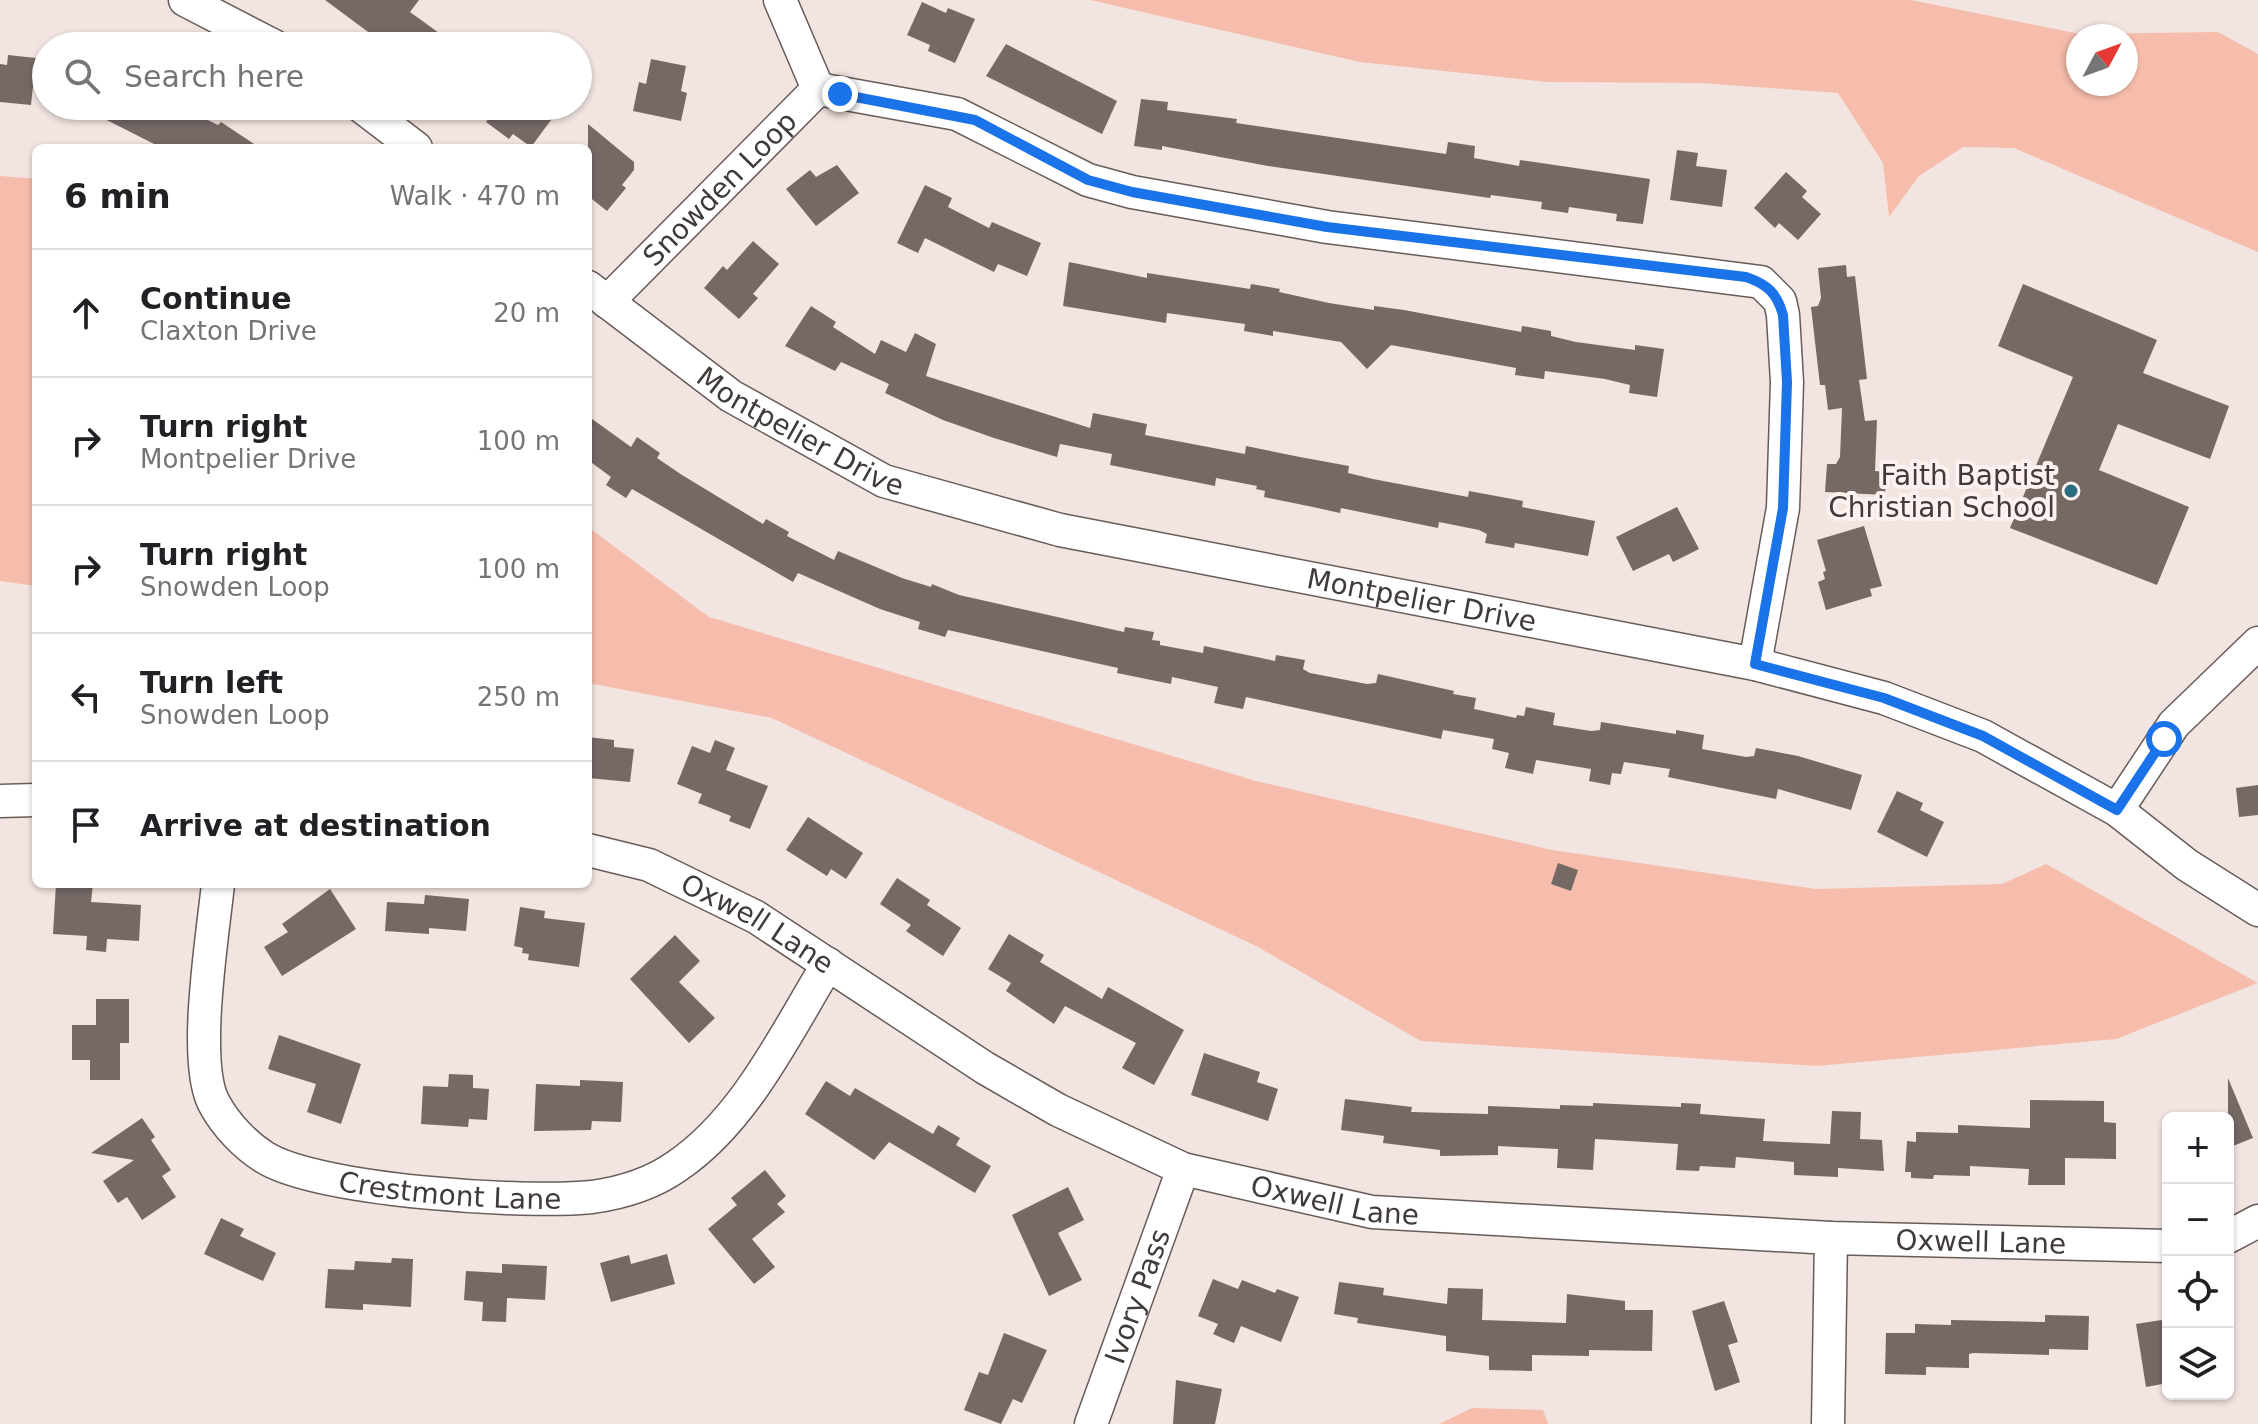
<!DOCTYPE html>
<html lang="en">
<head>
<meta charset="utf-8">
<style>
	body { margin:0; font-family:"DejaVu Sans",sans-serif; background:#f6f6f6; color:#202124 }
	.controls { position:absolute; right:24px; bottom:24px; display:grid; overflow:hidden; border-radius:12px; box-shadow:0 2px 6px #0004 }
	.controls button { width:72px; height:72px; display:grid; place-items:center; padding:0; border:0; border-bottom:2px solid #e0e0e0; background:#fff; color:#202124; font:40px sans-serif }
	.compass { position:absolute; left:2066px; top:24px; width:72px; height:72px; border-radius:50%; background:#fff; box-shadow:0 2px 6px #0004; rotate:49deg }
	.stop { position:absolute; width:24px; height:24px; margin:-18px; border:6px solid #1a73e8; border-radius:50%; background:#fff }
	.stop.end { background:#1a73e8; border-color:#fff; box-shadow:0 2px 8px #0008 }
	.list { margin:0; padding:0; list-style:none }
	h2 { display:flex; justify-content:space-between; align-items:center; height:104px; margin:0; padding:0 32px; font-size:34px }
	h2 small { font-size:26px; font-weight:400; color:#757577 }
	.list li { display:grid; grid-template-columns:52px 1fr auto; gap:24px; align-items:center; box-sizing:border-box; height:128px; padding:0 32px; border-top:2px solid #e0e0e0 }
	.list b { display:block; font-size:30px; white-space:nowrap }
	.list p { margin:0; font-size:26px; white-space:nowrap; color:#757577 }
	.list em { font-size:26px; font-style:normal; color:#757577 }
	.icon { flex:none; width:44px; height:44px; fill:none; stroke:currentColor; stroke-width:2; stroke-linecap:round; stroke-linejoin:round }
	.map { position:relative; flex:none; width:2258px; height:1424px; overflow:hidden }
	.search { position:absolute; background:#fff; box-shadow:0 2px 6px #0004; left:32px; top:32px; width:560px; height:88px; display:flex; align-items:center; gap:20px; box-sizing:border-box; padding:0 28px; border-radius:44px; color:#757577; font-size:30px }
	.panel { position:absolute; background:#fff; box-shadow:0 2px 6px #0004; left:32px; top:144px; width:560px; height:744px; border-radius:12px }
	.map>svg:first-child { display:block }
</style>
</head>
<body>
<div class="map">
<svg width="2258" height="1424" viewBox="0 0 2258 1424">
	<rect width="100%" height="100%" fill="#f2e4e0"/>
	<path fill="#f7bdac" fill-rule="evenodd" d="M1090 0H1911L2080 34 2218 32 2258 54V252L2014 148 1963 147 1919 176 1889 217 1883 163 1838 93 1701 83 1547 82 1360 62ZM2126 36V84H2078V36Z
		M0 176 36 179V586L0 581Z
		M588 527 709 617 1256 781 1552 850 1816 889 2002 884 2046 864 2258 983 2116 1039 1817 1066 1421 1041 1256 946 772 718 588 683Z
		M1472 1408 1543 1410 1548 1424H1439Z"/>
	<path fill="#756966" d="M325 0H419L410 12 457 46H387Z
		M922 2 946 13 948 8 975 19 955 63 928 51 930 45 907 35Z
		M1006 44 1117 101 1102 134 986 76Z
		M8 55 36 58 31 105 0 102V64L7 65Z
		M651 59 686 66 681 91 687 93 681 121 633 111 639 82 646 84Z
		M1141 99 1168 102 1167 110 1237 119 1236 123 1446 154 1448 142 1475 146 1474 158 1519 166 1520 160 1650 179 1643 224 1616 221 1617 214 1569 207 1568 213 1541 209 1542 202 1491 195 1490 198 1268 166 1162 146V150L1134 146Z
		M79 106H179L218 125 221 122 260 148H162Z
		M498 106H540L554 116 531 147 513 134 509 139 486 122Z
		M588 124 634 162V170L622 185 626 188 607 211 588 196Z
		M1677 150 1698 153 1696 166 1727 170 1722 207 1670 200Z
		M837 165 859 193 816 226 786 189 810 170 816 177Z
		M1786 172 1807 191 1802 197 1821 214 1798 240 1779 223 1775 228 1754 208Z
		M925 185 952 198 948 207 989 228 992 222 1041 243 1027 276 998 264 994 272 925 238 918 253 897 243Z
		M753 241 779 264 753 294 758 298 739 319 704 288 723 266 727 270Z
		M1069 262 1147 278V273L1250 289 1251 284 1280 289 1279 292 1329 303 1374 310V306L1404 310 1521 332 1522 326 1551 331V336L1576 342 1635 350V345L1664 349 1657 397 1629 393 1630 385 1605 379 1545 371 1544 379 1515 375 1516 368 1391 345 1367 369 1341 342 1273 331V336L1244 331 1245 324 1167 313 1166 323 1063 306Z
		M1846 265 1847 277 1855 276 1867 379 1859 380 1865 421 1877 420 1875 471 1886 472 1885 495 1825 492 1827 464H1836L1840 457 1842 408 1828 410 1825 385H1820L1811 307 1818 306 1821 298 1818 268Z
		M2023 284 2157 340 2143 373 2229 406 2210 459 2118 424 2099 470 2189 507 2157 585 2010 528 2073 377 1998 346Z
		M811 306 836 322 833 327 875 354 881 340 906 352 915 333 936 344 926 376 1090 428 1093 413 1147 424 1145 435 1245 454 1246 446 1300 457 1349 466 1348 473 1373 479 1468 497 1469 491 1523 501 1522 507 1595 521 1588 556 1515 543 1514 548 1485 543 1487 534 1479 530 1439 522 1438 528 1341 508 1340 513 1313 507 1264 497 1265 491 1256 489 1257 486 1216 478 1215 486 1110 465 1112 454 1060 444 1057 457 994 438 943 420 885 393 889 384 841 362 835 371 785 346Z
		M588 416 631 447 637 437 660 453 657 458 682 475 763 524 766 519 789 532 787 536 834 560 838 551 902 578 931 587 932 584 959 595 1124 632 1125 627 1154 632 1152 640 1160 641V645L1203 653 1204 646 1275 661 1276 655 1305 660 1303 669 1310 673 1367 684 1376 683 1378 674 1454 691 1453 694 1476 698 1474 709 1516 718 1517 715 1524 716 1526 707 1555 713 1553 725 1591 731 1600 730 1601 722 1676 734V730L1704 735 1702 749 1746 757 1754 756 1756 748 1798 756 1862 775 1851 810 1778 789 1776 799 1668 777 1670 769 1624 762 1621 774 1612 773 1610 785 1589 781 1591 769 1536 760 1533 774 1505 768 1509 753 1492 749 1494 739 1443 730 1441 739 1246 697 1243 709 1214 703 1218 687 1172 677 1171 684 1117 673 1118 668 948 630 945 637 918 629 920 622 880 609 798 573 793 582 632 489 626 498 606 485 611 477 588 460Z
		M1677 507 1699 549 1673 562 1669 554 1633 571 1616 537Z
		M1864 526 1882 586 1870 589 1872 596 1826 610 1818 582 1825 579 1823 572 1826 571 1817 540Z
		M588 737 614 740V747L634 749 630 782 588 778Z
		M715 740 735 748 726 770 768 786 750 829 729 821 731 816 698 803 702 794 677 784 692 746 710 753Z
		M2258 785V815L2239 817 2236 788Z
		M1897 791 1923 803 1920 810 1944 822 1927 857 1877 832Z
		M808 817 863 853 846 879 831 869 827 876 786 850Z
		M1558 863 1578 870 1571 891 1551 884Z
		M897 878 930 900 927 905 961 928 943 956 906 931 911 925 880 904Z
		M56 884H93L91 902 141 905 139 941 107 939 106 952 86 950 87 936 53 934Z
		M330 889 356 929 282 976 264 947 288 932 282 924Z
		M425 895 469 899 466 931 429 928V934L385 931 387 902 424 904Z
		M520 907 545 911 544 918 585 923 579 967 528 960 529 954 522 953 523 948 514 946Z
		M1009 934 1044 955 1040 962 1102 999 1108 987 1184 1030 1154 1085 1122 1068 1136 1043 1065 1006 1054 1024 1006 991 1011 983 988 969Z
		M675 935 700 961 679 982 715 1018 689 1043 630 979Z
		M96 999H129V1043H120V1080H90V1060H72V1025H96Z
		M279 1035 361 1064 341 1124 307 1112 316 1084 268 1069Z
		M1204 1053 1260 1072 1257 1082 1278 1089 1268 1121 1191 1095Z
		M449 1074 473 1075V1088L489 1089 487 1120 469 1119 468 1127 421 1124 423 1086 448 1087Z
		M2228 1078 2253 1138 2228 1148Z
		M580 1080 623 1082 621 1122 592 1121 591 1130 534 1131 536 1084 580 1086Z
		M826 1081 850 1096 855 1088 933 1134 938 1125 960 1138 956 1145 991 1166 975 1193 889 1142 874 1160 805 1114Z
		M1345 1099 1412 1107 1411 1112 1488 1114V1106L1560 1109V1105L1593 1106V1103L1681 1107V1103L1701 1104 1700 1114 1765 1119 1763 1141 1830 1144 1832 1111 1861 1112 1860 1139 1882 1140 1884 1171 1838 1168V1177L1794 1175V1162L1736 1157 1735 1168 1700 1166 1699 1171 1676 1170 1678 1144 1595 1139 1593 1170 1557 1168 1558 1149 1498 1146V1155L1440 1156V1150L1383 1143 1384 1136 1341 1130Z
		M2030 1100 2104 1101V1122L2116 1123V1159L2065 1158V1185H2028L2029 1169 1970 1166V1176L1934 1175 1933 1179 1911 1178V1172H1905L1907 1141 1916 1142V1132L1958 1133V1125L2030 1128Z
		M142 1118 155 1137 151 1140 171 1170 162 1176 176 1197 142 1220 127 1197 118 1203 103 1181 134 1160 91 1153Z
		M765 1170 786 1196 777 1204 785 1212 752 1239 775 1267 754 1284 708 1229 737 1205 731 1198Z
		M1068 1187 1084 1220 1058 1233 1082 1280 1049 1296 1012 1215Z
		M221 1218 244 1229 240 1236 276 1253 263 1281 204 1254Z
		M667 1254 675 1284 611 1302 600 1263 629 1255 631 1264Z
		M392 1258 413 1259 411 1307 363 1304V1310L325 1308 328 1269 354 1270 355 1261 391 1263Z
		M502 1264 547 1266 545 1300 507 1298 506 1322 482 1321 483 1302 464 1300 466 1271 502 1273Z
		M1213 1279 1238 1289 1242 1280 1275 1293 1277 1289 1299 1297 1281 1342 1241 1326 1234 1343 1213 1334 1218 1324 1198 1316Z
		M1339 1282 1384 1288 1383 1295 1447 1304 1448 1288 1483 1289 1482 1320 1566 1323 1567 1294 1625 1301V1310H1653L1652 1351 1589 1350V1356L1532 1355V1371L1489 1370V1356L1446 1351V1336L1357 1323 1358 1318 1334 1314Z
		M1724 1301 1738 1342 1728 1345 1740 1382 1715 1391 1692 1311Z
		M2045 1315 2089 1316 2088 1350 2049 1349V1355L1973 1353 1969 1354V1368L1926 1367V1375L1885 1374 1886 1333H1915V1324L1951 1325V1320L2045 1322Z
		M2168 1319V1383L2146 1387 2136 1324Z
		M1004 1333 1047 1350 1022 1403 1013 1399 1001 1424 964 1410 979 1372 988 1375Z
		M1176 1380 1222 1389 1215 1424H1173Z"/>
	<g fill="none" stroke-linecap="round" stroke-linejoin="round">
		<g stroke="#685c58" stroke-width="35">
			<g id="minor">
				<path d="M185 0 274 46"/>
				<path d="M780 0 818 89"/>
				<path d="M818 89 957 114 1088 180 1132 192 1327 227 1761 282 1780 301 1783 315 1787 382 1783 508 1755 664"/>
				<path d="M361 106 416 148"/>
				<path id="s1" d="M588 287 731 396 884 481 1060 530 1755 664 1884 698 1983 736 2117 810 2187 865 2258 910"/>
				<path id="s2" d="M607 302 818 89"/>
				<path d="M0 801 36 800"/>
				<path d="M2117 810 2174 724 2258 643"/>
				<path id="s3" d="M588 850 649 865 756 917 985 1068 1058 1110 1183 1169 1372 1212 1831 1238 2168 1246"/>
				<path id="s4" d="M218 884C213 934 191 1065 215 1105 226 1125 245 1145 264 1157 318 1191 527 1204 592 1197 621 1193 653 1183 677 1166 745 1120 786 1033 828 964"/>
				<path d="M2228 1237 2258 1221"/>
				<path id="s5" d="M1091 1424 1183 1169"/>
				<path d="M1828 1424 1831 1238"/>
			</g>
		</g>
		<use href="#minor" stroke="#fff" stroke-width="32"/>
	</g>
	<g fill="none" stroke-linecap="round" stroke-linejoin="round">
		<path stroke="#1a73e8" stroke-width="10" d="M840 94 975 120 1088 180 1132 192 1327 227 1746 277C1767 284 1777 293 1783 315L1787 382 1783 508 1755 664 1884 698 1983 736 2117 810 2164 739"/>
	</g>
	<circle fill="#2a6d7e" stroke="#fdf2ef" stroke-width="3" cx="2071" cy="491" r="8"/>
	<g text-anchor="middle" stroke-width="8" stroke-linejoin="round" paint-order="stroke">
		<g font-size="28" fill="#403b39" stroke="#fdf2ef">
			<text dy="10" stroke="none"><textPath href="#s2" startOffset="160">Snowden Loop</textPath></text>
			<text dy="10" stroke="none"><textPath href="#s1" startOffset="258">Montpelier Drive</textPath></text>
			<text dy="10" stroke="none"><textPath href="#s1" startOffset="906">Montpelier Drive</textPath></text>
			<text dy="10" stroke="none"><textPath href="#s3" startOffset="186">Oxwell Lane</textPath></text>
			<text dy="10" stroke="none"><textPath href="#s4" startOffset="486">Crestmont Lane</textPath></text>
			<text dy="10" stroke="none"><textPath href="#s3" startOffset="834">Oxwell Lane</textPath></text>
			<text dy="10" stroke="none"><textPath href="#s3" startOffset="1482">Oxwell Lane</textPath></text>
			<text dy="10" stroke="none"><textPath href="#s5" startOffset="136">Ivory Pass</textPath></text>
		</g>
		<g font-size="28" fill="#403b39" stroke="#fdf2ef" text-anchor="end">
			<text x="2055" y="485">Faith Baptist<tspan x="2055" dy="32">Christian School</tspan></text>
		</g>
	</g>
</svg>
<div class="controls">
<button>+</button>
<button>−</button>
<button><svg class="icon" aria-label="locate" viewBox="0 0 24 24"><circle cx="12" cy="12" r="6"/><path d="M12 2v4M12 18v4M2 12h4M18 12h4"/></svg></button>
<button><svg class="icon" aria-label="layers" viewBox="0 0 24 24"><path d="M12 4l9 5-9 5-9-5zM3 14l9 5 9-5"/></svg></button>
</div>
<svg class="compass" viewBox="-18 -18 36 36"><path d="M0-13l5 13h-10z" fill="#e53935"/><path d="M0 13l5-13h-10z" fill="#757577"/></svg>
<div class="stop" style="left:2164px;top:739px"></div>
<div class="stop end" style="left:840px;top:94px"></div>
<div class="search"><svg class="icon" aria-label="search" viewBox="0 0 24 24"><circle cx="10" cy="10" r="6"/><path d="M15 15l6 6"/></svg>Search here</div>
<section class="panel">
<h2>6 min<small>Walk · 470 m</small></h2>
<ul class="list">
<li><svg class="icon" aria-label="ahead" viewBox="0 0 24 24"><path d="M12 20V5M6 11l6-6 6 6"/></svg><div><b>Continue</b><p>Claxton Drive</p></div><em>20 m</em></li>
<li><svg class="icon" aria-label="right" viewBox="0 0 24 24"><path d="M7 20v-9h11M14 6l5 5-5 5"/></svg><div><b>Turn right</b><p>Montpelier Drive</p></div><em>100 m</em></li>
<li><svg class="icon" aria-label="right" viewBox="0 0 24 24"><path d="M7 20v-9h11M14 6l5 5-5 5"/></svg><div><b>Turn right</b><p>Snowden Loop</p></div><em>100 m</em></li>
<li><svg class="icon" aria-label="left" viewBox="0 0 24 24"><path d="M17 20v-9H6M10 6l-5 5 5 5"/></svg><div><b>Turn left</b><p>Snowden Loop</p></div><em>250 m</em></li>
<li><svg class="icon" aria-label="arrive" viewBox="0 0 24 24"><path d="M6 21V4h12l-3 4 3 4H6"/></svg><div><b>Arrive at destination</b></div></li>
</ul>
</section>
</div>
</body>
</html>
